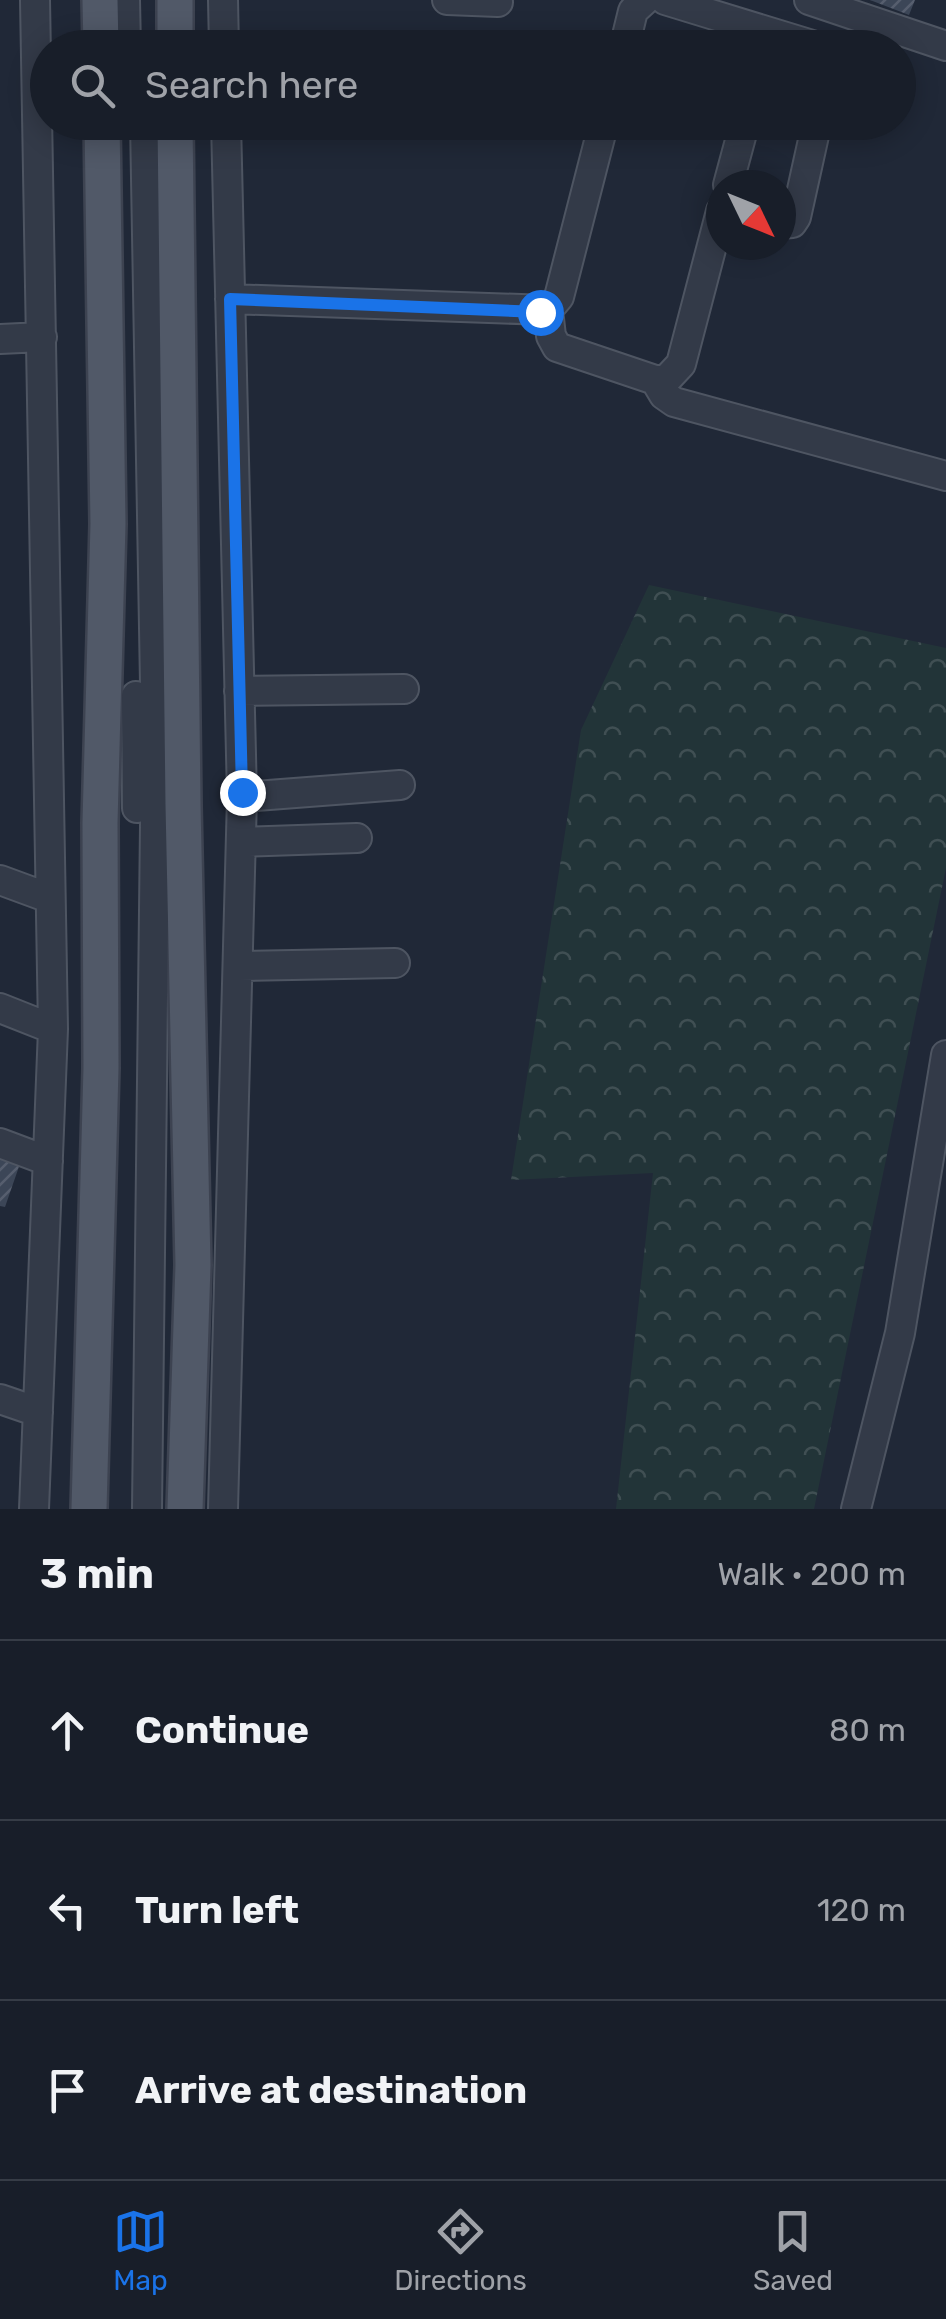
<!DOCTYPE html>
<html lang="en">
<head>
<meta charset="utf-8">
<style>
	body { margin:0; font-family:Rubik,sans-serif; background:#252b35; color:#f1f3f6 }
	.compass { position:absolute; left:706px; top:170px; width:90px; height:90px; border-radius:50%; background:#181e29; box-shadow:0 5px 25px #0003; rotate:133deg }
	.stop { position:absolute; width:30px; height:30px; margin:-22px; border:8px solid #1a73e8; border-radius:50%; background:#fff }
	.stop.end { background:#1a73e8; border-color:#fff; box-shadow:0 2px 10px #0008 }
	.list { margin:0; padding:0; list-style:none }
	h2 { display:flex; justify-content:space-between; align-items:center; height:130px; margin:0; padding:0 40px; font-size:42px }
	h2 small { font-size:32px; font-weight:400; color:#9fa2a8 }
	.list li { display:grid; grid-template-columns:65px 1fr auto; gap:30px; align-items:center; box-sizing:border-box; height:180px; padding:0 40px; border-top:2px solid #363c46 }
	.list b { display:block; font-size:38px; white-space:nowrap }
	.list em { font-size:32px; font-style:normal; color:#9fa2a8 }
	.icon { flex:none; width:55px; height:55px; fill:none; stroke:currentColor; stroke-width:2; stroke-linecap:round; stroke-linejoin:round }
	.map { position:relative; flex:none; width:946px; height:1509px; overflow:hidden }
	.search { position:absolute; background:#181e29; box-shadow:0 5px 25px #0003; left:30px; right:30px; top:30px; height:110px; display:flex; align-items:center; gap:25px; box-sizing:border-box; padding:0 35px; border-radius:55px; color:#9fa2a8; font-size:38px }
	.sheet { height:670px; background:#181e29 }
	nav { display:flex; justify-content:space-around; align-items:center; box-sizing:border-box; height:140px; border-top:2px solid #363c46; background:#181e29; font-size:28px; color:#9fa2a8 }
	nav a { display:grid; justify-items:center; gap:5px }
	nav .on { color:#1a73e8 }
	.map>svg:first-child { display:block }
</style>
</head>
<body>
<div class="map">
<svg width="946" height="1509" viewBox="0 0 946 1509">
	<defs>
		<pattern id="forest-crowns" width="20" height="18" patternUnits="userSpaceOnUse" patternTransform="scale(2.5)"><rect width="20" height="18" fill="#223438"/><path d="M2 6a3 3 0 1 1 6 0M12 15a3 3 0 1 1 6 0" fill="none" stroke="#404f53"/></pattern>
		<pattern id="building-hatch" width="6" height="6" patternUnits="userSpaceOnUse" patternTransform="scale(2.5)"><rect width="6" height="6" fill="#3c4657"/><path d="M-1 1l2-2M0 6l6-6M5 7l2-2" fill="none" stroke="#565e6e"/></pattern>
	</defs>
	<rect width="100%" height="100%" fill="#202837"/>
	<path fill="url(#forest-crowns)" d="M649 585 946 648V868L814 1509H616L653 1173 511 1180 581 730Z"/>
	<path fill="url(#building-hatch)" d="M870 0H915L909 15Z
		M0 1147 23 1155 5 1207 0 1206Z"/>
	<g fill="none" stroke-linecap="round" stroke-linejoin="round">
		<g stroke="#4e5562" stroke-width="32">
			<path id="minor" d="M125 0 126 48
				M223 0 224 48
				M447 0 498 2
				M665 0 822 48
				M809 0 946 46
				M624 48 633 11 645 0
				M145 122 156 740 147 1509
				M728 185 745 122
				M781 224 792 223 796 217 817 122
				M230 299 548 310 559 297 604 122
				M548 310 551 336 557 347 655 380H666L681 364 721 211
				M0 339 42 337
				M655 380 664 395 674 402 946 476
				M239 691 404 689
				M136 696 137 808
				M242 797 400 785
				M241 842 357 838
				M0 880 49 898
				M238 966 395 963
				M0 1008 53 1029
				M0 1143 48 1161
				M0 1399 38 1412
				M34 1509 53 1029 35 0
				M223 1509 242 797 226 122
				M856 1509 900 1333 946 1055"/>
		</g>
		<g stroke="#3d4351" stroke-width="40">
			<path id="major" d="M100 0 101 48
				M175 0V48
				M175 122 183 805 193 1265 185 1509
				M89 1509 101 1068 100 823 108 524 102 122"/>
		</g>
		<use href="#minor" stroke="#333a48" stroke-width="28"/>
		<use href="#major" stroke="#515968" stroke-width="35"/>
	</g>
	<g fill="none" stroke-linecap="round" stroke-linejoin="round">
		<path stroke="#1a73e8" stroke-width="12" d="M242 792 230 299 540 312"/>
	</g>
</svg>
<svg class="compass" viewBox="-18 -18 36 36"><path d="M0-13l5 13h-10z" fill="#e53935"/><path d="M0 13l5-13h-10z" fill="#9fa2a8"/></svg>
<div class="stop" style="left:540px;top:312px"></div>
<div class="stop end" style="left:242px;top:792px"></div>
<div class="search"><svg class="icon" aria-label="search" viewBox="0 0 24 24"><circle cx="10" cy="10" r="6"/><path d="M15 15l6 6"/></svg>Search here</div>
</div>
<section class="sheet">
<h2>3 min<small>Walk · 200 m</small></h2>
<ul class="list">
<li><svg class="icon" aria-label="ahead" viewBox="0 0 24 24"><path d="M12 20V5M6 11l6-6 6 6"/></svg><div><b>Continue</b></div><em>80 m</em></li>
<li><svg class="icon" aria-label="left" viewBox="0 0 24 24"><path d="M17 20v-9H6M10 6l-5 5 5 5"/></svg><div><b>Turn left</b></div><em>120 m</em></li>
<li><svg class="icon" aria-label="arrive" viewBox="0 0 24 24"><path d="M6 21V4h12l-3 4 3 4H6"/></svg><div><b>Arrive at destination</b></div></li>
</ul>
</section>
<nav>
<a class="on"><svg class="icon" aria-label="map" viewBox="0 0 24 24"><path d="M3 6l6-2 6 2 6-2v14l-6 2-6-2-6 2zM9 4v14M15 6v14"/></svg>Map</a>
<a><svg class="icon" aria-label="directions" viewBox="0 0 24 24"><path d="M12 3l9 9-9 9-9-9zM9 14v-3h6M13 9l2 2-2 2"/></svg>Directions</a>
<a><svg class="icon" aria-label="saved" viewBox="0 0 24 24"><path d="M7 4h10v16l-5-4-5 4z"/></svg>Saved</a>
</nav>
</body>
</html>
